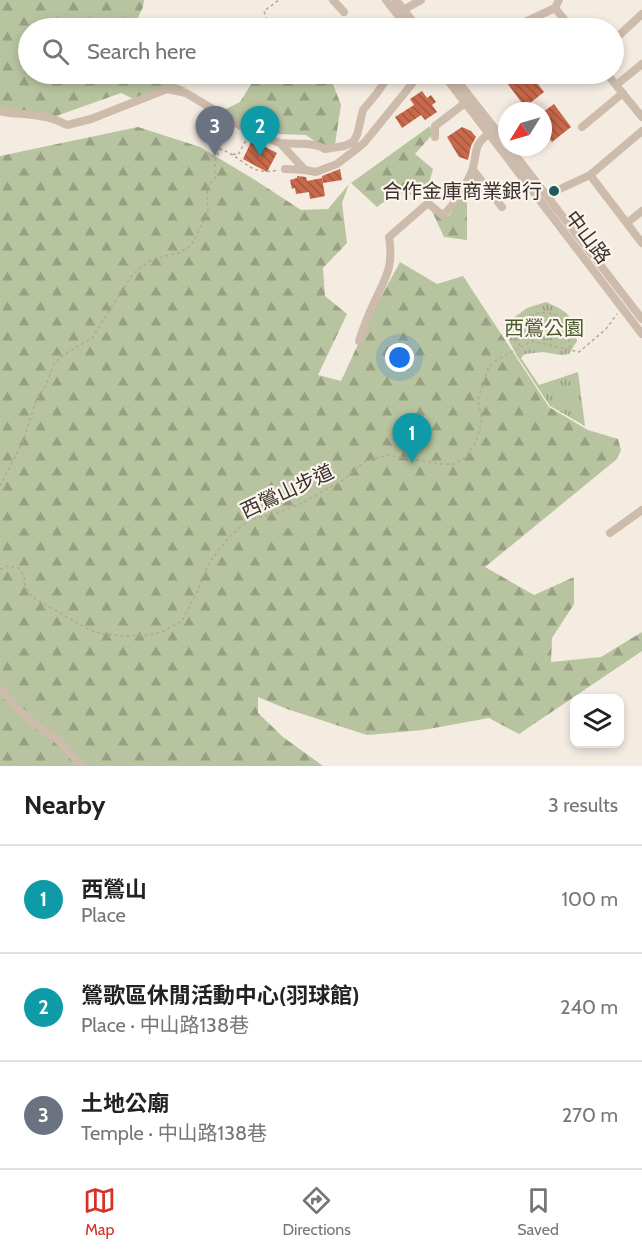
<!DOCTYPE html>
<html lang="en">
<head>
<meta charset="utf-8">
<style>
	body { margin:0; font-family:Cabin,"Noto Sans TC",sans-serif; background:#f6f6f6; color:#222 }
	.controls { position:absolute; right:18px; bottom:18px; display:grid; overflow:hidden; border-radius:12px; box-shadow:0 3px 9px #0003 }
	.controls button { width:54px; height:54px; display:grid; place-items:center; padding:0; border:0; border-bottom:2px solid #e0e0e0; background:#fff; color:#222; font:30px sans-serif }
	.compass { position:absolute; left:498px; top:102px; width:54px; height:54px; border-radius:50%; background:#fff; box-shadow:0 3px 9px #0003; rotate:233deg }
	.you { position:absolute; left:400px; top:358px; width:21px; height:21px; margin:-15px; border:4px solid #fff; border-radius:50%; background:#1a73e8; box-shadow:0 0 0 9px #1a73e833 }
	.badge { display:grid; place-items:center; width:39px; height:39px; border-radius:50%; background:#d93025; color:#fff; font-size:20px; font-weight:700 }
	.pin { position:absolute; translate:-50% -50px; filter:drop-shadow(0 2px 3px #0008) }
	.pin::after { content:''; position:absolute; top:32px; width:21px; height:18px; background:inherit; clip-path:polygon(0 0,100% 0,50% 100%) }
	.list { margin:0; padding:0; list-style:none }
	h2 { display:flex; justify-content:space-between; align-items:center; height:78px; margin:0; padding:0 24px; font-size:26px }
	h2 small { font-size:20px; font-weight:400; color:#767676 }
	.list li { display:grid; grid-template-columns:39px 1fr auto; gap:18px; align-items:center; box-sizing:border-box; height:108px; padding:0 24px; border-top:2px solid #e0e0e0 }
	.list b { display:block; font-size:22px; white-space:nowrap }
	.list p { margin:0; font-size:20px; white-space:nowrap; color:#767676 }
	.list em { font-size:20px; font-style:normal; color:#767676 }
	.icon { flex:none; width:33px; height:33px; fill:none; stroke:currentColor; stroke-width:2; stroke-linecap:round; stroke-linejoin:round }
	.map { position:relative; flex:none; width:642px; height:766px; overflow:hidden }
	.search { position:absolute; background:#fff; box-shadow:0 3px 9px #0003; left:18px; right:18px; top:18px; height:66px; display:flex; align-items:center; gap:15px; box-sizing:border-box; padding:0 21px; border-radius:33px; color:#767676; font-size:22px }
	.sheet { height:402px; background:#fff }
	nav { display:flex; justify-content:space-around; align-items:center; box-sizing:border-box; height:84px; border-top:2px solid #e0e0e0; background:#fff; font-size:16px; color:#767676 }
	nav a { display:grid; justify-items:center; gap:3px }
	nav .on { color:#d93025 }
	.map>svg:first-child { display:block }
</style>
</head>
<body>
<div class="map">
<svg width="642" height="766" viewBox="0 0 642 766">
	<defs>
		<pattern id="forest-firs" width="22" height="20" patternUnits="userSpaceOnUse" patternTransform="scale(1.5)"><rect width="22" height="20" fill="#b8c4a0"/><path d="M5 1l3.5 6h-7zM16 11l3.5 6h-7z" fill="#97a083"/></pattern>
		<pattern id="park-tufts" width="24" height="20" patternUnits="userSpaceOnUse" patternTransform="scale(1.5)"><rect width="24" height="20" fill="#b8c4a0"/><path d="M3 7l-1-3M5 7V3M7 7l1-3M15 17l-1-3M17 17v-4M19 17l1-3" fill="none" stroke="#97a083"/></pattern>
		<pattern id="building-back-hatch" width="6" height="6" patternUnits="userSpaceOnUse" patternTransform="scale(1.5)"><rect width="6" height="6" fill="#c8694b"/><path d="M-1 5l2 2M0 0l6 6M5-1l2 2" fill="none" stroke="#a4573f"/></pattern>
	</defs>
	<rect width="100%" height="100%" fill="#f4ebe1"/>
	<path fill="url(#forest-firs)" d="M0 0H144L143 7 133 28H28V74H152L186 88 136 100 121 93 45 120 0 107Z
		M253 74H329L341 105 335 144 323 147 306 135 278 134 248 129 220 112 240 102 255 78Z
		M430 126 432 135 415 154 433 169 425 197 397 192 377 207 351 183Z
		M138 127 200 147 255 180 301 210 328 209 349 184 342 203 347 243 323 268 325 296 347 314 318 375 341 381 374 310 400 262 437 284 463 276 549 407 588 430 618 439 621 450 617 459 485 567 534 595 574 577V604L552 638 551 662 601 657 642 632V651L519 734 489 718 423 730 367 735 287 709 258 697V713L283 737 323 766H0V156Z
		M473 174 487 195 467 200V240L444 237 432 211 440 218 450 215Z"/>
	<path fill="url(#park-tufts)" d="M546 302C570 313 573 315 577 341L569 354 561 355 543 352 525 354 521 358 539 385 578 372 585 426 550 406 517 356 509 341 508 326 512 319 527 308Z"/>
	<path fill="url(#building-back-hatch)" d="M520 74H530L544 92 525 107 507 83Z
		M422 91 427 98 431 95 436 102 432 105 437 112 425 120 421 115 402 128 395 117 414 105 410 99Z
		M554 104 571 127 552 142 543 131V112Z
		M462 127 471 131 476 137 471 146 468 160 459 157 447 137Z
		M252 140 277 153 267 172 243 159Z
		M340 169 342 180 323 183 322 176Z
		M297 176 306 177 307 181 322 178 325 196 310 199 309 192 296 194 295 188 292 189 290 180 297 178Z"/>
	<g fill="none" stroke-linecap="round" stroke-linejoin="round">
		<path stroke="#b9a596" stroke-width="1.5" stroke-dasharray="3 3" stroke-linecap="butt" d="M164 28 167 27 173 28
			M258 28 267 20 264 11 279 0
			M233 154 238 155 247 138
			M520 346C505 316 557 297 567 330 569 336 569 343 570 349
			M0 486 23 441 36 401 46 385 54 364 60 357 92 338 133 274 151 260 178 253 191 246 208 212 207 187 215 178V160L220 149C244 157 249 177 278 170
			M0 569 8 566 19 568 24 576 25 585 32 597 86 628 101 634 125 636 147 635 164 631 182 621 198 590 209 563 229 537 249 520 277 513 302 503 343 480 366 461 387 455 439 464H454L465 458 476 442 482 420 478 399 488 369 493 362 532 341 579 352 606 329 617 314"/>
		<path stroke="#cdbbac" stroke-width="8" d="M333 0 344 12
			M386 0 408 28
			M396 0 418 28
			M555 8 571 28
			M403 10 421 0
			M512 28 555 8 559 0
			M614 40 642 14
			M443 74 642 334
			M452 74 507 144
			M607 74 642 117
			M616 85 642 64
			M0 111C8 114 16 113 24 114 41 116 52 117 67 125L91 119 167 89 186 93 251 132 280 143 305 170
			M582 127 623 93
			M435 137V126L469 100
			M280 143C294 144 313 142 325 149L344 146 353 142 357 135 363 110 377 93 390 74
			M509 147 642 319
			M285 169 305 170 316 172 337 164 364 143 420 74
			M473 170 502 207
			M590 175 642 243
			M560 189 590 175 642 131
			M627 223 642 211
			M359 341C363 329 367 317 373 305 385 278 394 269 389 237L428 203 442 215C452 210 469 180 473 168 475 161 475 152 478 145 482 138 489 133 495 128
			M610 533 642 510
			M0 689 17 708 33 722 59 741 82 766"/>
	</g>
	<circle fill="#1f5a5e" stroke="#fbf5ee" stroke-width="2" cx="554" cy="191" r="6"/>
	<g text-anchor="middle" stroke-width="4.5" stroke-linejoin="round" paint-order="stroke">
		<g font-size="20" fill="#3b302b" stroke="#fbf5ee" text-anchor="end">
			<text x="542" y="198">合作金庫商業銀行</text>
		</g>
		<g font-size="20" fill="#3b302b" stroke="#fbf5ee">
			<text transform="translate(588 237) rotate(53)" y="7">中山路</text>
			<text transform="translate(287 491) rotate(-25)" y="7">西鶯山步道</text>
		</g>
		<g font-size="20" fill="#4a5a2e" stroke="#fbf5ee">
			<text x="544" y="335">西鶯公園</text>
		</g>
	</g>
</svg>
<div class="controls">
<button><svg class="icon" aria-label="layers" viewBox="0 0 24 24"><path d="M12 4l9 5-9 5-9-5zM3 14l9 5 9-5"/></svg></button>
</div>
<svg class="compass" viewBox="-18 -18 36 36"><path d="M0-13l5 13h-10z" fill="#e53935"/><path d="M0 13l5-13h-10z" fill="#767676"/></svg>
<div class="you"></div>
<div class="pin badge" style="left:412px;top:463px;background:#0f9aa8">1</div>
<div class="pin badge" style="left:260px;top:156px;background:#0f9aa8">2</div>
<div class="pin badge" style="left:215px;top:156px;background:#6b7280">3</div>
<div class="search"><svg class="icon" aria-label="search" viewBox="0 0 24 24"><circle cx="10" cy="10" r="6"/><path d="M15 15l6 6"/></svg>Search here</div>
</div>
<section class="sheet">
<h2>Nearby<small>3 results</small></h2>
<ul class="list">
<li><span class="badge" style="background:#0f9aa8">1</span><div><b>西鶯山</b><p>Place</p></div><em>100 m</em></li>
<li><span class="badge" style="background:#0f9aa8">2</span><div><b>鶯歌區休閒活動中心(羽球館)</b><p>Place · 中山路138巷</p></div><em>240 m</em></li>
<li><span class="badge" style="background:#6b7280">3</span><div><b>土地公廟</b><p>Temple · 中山路138巷</p></div><em>270 m</em></li>
</ul>
</section>
<nav>
<a class="on"><svg class="icon" aria-label="map" viewBox="0 0 24 24"><path d="M3 6l6-2 6 2 6-2v14l-6 2-6-2-6 2zM9 4v14M15 6v14"/></svg>Map</a>
<a><svg class="icon" aria-label="directions" viewBox="0 0 24 24"><path d="M12 3l9 9-9 9-9-9zM9 14v-3h6M13 9l2 2-2 2"/></svg>Directions</a>
<a><svg class="icon" aria-label="saved" viewBox="0 0 24 24"><path d="M7 4h10v16l-5-4-5 4z"/></svg>Saved</a>
</nav>
</body>
</html>
